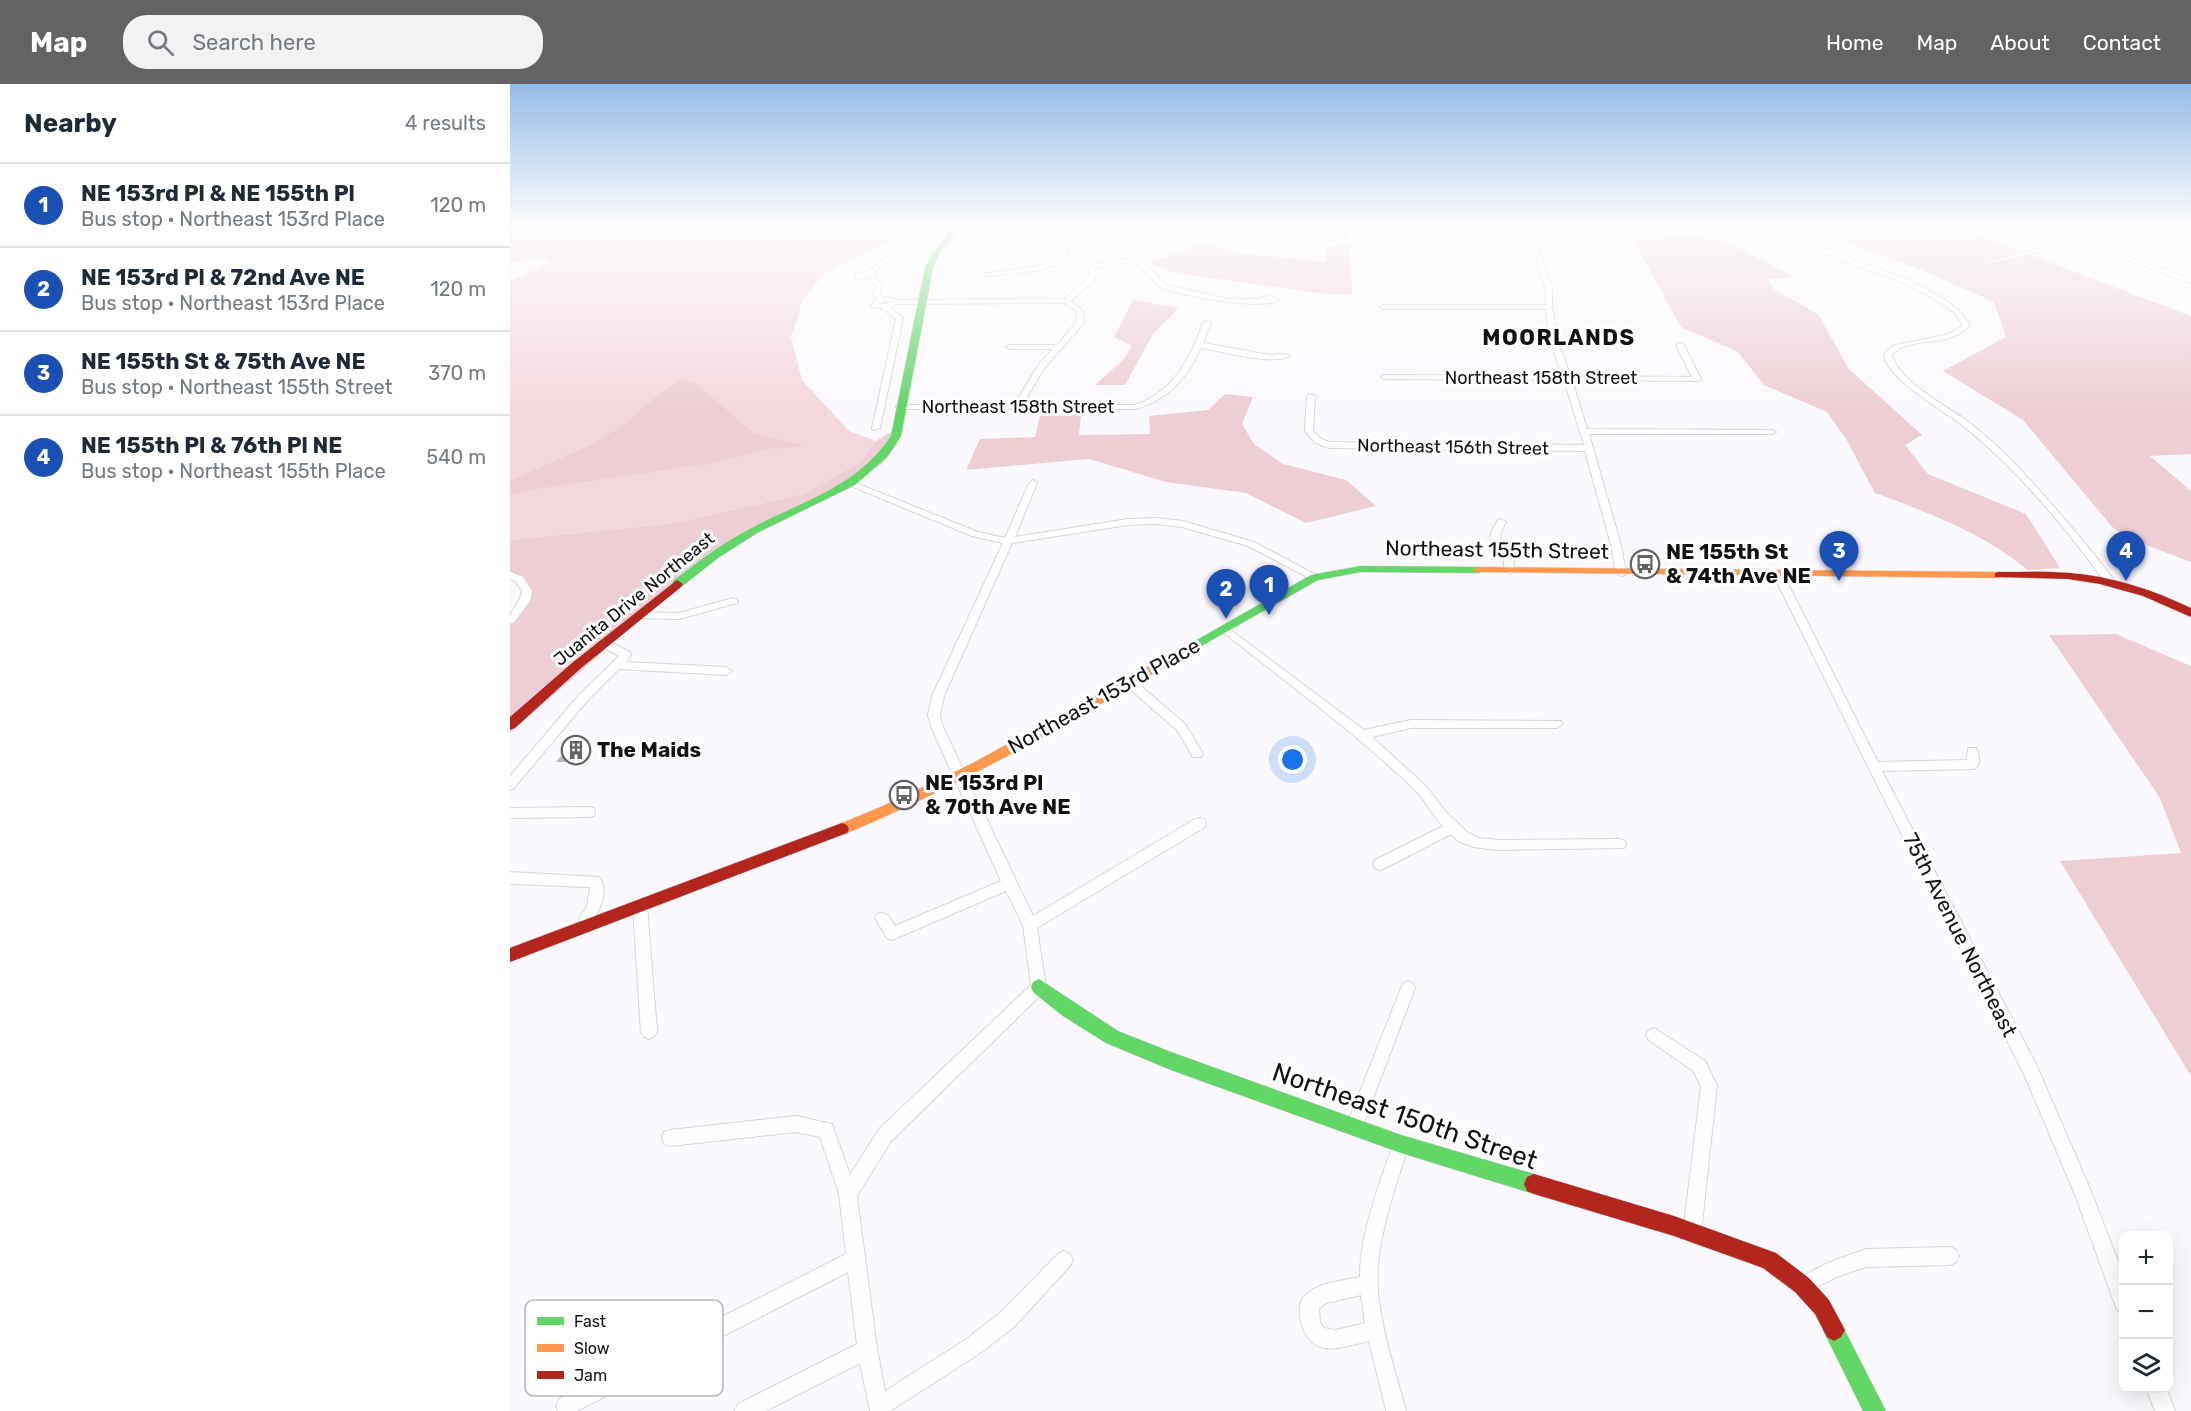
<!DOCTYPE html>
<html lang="en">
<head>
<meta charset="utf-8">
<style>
	body { margin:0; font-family:Rubik,sans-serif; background:#f2f2f3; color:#1f2937 }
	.controls { position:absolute; right:18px; bottom:18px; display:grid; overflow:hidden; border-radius:12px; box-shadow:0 6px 24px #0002 }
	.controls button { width:54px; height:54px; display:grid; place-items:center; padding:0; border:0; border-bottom:2px solid #e0e1e3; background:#fff; color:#1f2937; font:30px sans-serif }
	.you { position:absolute; left:783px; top:676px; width:21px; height:21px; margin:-15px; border:4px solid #fff; border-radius:50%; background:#1a73e8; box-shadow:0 0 0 9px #1a73e833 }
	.badge { display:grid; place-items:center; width:39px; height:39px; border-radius:50%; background:#646265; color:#fff; font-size:20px; font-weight:700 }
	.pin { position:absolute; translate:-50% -50px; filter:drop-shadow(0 2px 3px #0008) }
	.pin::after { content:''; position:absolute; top:32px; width:21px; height:18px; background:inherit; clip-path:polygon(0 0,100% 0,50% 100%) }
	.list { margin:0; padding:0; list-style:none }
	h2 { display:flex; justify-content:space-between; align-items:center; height:78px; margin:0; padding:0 24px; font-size:26px }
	h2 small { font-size:20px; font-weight:400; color:#747a83 }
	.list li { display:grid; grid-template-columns:39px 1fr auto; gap:18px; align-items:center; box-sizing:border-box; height:84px; padding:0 24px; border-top:2px solid #e0e1e3 }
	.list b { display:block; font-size:22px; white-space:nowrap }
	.list p { margin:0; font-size:20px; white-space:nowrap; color:#747a83 }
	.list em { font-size:20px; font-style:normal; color:#747a83 }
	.icon { flex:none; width:33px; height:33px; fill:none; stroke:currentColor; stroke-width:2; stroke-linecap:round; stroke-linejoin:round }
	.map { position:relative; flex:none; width:1681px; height:1327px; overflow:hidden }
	header { display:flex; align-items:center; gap:36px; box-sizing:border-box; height:84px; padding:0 30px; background:#646265; color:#fff }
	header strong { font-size:28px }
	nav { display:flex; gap:33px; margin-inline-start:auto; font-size:21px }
	.search { width:420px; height:54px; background:#f2f2f3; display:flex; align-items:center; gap:15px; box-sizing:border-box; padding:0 21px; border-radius:24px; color:#747a83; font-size:22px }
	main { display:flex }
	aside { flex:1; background:#fff }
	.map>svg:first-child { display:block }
</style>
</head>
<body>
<header>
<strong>Map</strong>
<div class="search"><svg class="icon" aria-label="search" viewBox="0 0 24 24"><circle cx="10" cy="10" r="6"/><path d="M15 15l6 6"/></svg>Search here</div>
<nav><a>Home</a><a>Map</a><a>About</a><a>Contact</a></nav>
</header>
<main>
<aside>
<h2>Nearby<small>4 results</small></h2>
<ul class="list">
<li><span class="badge" style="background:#1a4fb4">1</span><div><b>NE 153rd Pl &amp; NE 155th Pl</b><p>Bus stop · Northeast 153rd Place</p></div><em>120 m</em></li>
<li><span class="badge" style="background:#1a4fb4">2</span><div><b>NE 153rd Pl &amp; 72nd Ave NE</b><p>Bus stop · Northeast 153rd Place</p></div><em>120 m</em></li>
<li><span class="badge" style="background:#1a4fb4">3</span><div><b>NE 155th St &amp; 75th Ave NE</b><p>Bus stop · Northeast 155th Street</p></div><em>370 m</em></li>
<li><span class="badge" style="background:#1a4fb4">4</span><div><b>NE 155th Pl &amp; 76th Pl NE</b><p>Bus stop · Northeast 155th Place</p></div><em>540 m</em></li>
</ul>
</aside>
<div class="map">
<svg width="1681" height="1327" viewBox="0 0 1681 1327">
	<rect width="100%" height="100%" fill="#fbf9fd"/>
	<path fill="#f4d7dd" d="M0 141H416L315 189 293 215 281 253 292 296 339 347 366 357 350 378 294 410 164 439 0 456V197L40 179 34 174 0 178Z"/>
	<path fill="#edced4" d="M817 141H840L842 210H816L665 189 640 179 696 159 729 169 816 178Z
		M1288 141H1441L1681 232V370L1640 372 1681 407V478L1639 462 1604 445 1513 336 1433 287 1496 253 1484 218 1414 187Z
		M1117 145 1215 157 1285 193 1258 195 1264 205 1309 231 1338 284 1412 351 1395 361 1418 390 1516 430 1550 484 1518 486C1473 449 1419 429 1365 409L1336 355 1317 328 1254 301 1228 268 1171 243Z
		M623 216 669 224 643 250 615 301H585L615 274 622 262 604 253Z
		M171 295 187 300 244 350 296 362 257 365 202 379 26 405 0 411V397L85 359 119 337 138 319Z
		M715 310 743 313 732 340 744 360 773 380 836 396 866 422 796 439 736 409 656 398 579 375 456 386 470 355 525 353 530 332 571 331 569 351 640 350 639 332 698 326Z
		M390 343 387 361 372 380 340 400 242 447 134 532 0 649V536L17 507 0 491V456L164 439 294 410 350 378 366 357Z
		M1606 550 1681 582V992L1550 777 1671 769 1650 714 1539 551Z"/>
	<path fill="#b9b8bb" d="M64 656H79L62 678H46Z"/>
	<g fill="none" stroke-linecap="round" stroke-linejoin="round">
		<g stroke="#d7d5d9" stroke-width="2">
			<path id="street" d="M566 141H572L573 146 563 170 565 174 582 181 611 175 628 177 640 184 656 201 719 215H749L759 211 769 216C752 227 674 212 653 204 641 199 638 184 625 180 612 177 597 181 584 184L586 192 581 199 561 217 573 227 574 239 535 283 512 321H625C664 307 680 275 693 239L697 237 701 239 693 259 760 271 776 270 780 272C763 282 711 267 691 264 677 294 658 316 626 325H390L386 323 387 321H504L529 280 543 265H500L496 263 500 261H547L566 239 567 228 555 219 387 220 380 224 393 234 370 344 363 346 362 344 386 235 373 225 362 223 361 222 367 215 363 210 366 201 358 195 345 194V192L348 189 357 187 391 164 393 167 363 188 365 190 364 193 372 200 369 210 373 214 377 213 387 216 555 215 580 192 578 184 561 177 524 187 476 192 473 190 524 183 558 174 557 170 567 146ZM377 217 381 219 369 220Z
				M650 141H656L660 145 671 149 709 147 748 148 755 153 741 156C713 143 672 166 650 141Z
				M1014 141H1020L1042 204V223L1047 251 1060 292 1182 293 1166 261 1170 259 1174 261 1191 295 1187 297 1062 296 1077 345 1262 346 1266 348 1262 350H1079L1111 461 1116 489 1115 491 1111 492 1106 489 1101 461 1075 367 819 364 805 359 795 347 797 312 801 310 805 312 803 347 811 355 820 358 1074 361 1054 296 875 295 871 293 875 291 1052 292 1039 251 1036 225H873L870 223 873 221H1036V204L1018 153 849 152 841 159 816 162 813 160 837 156 841 151 848 148 1017 149Z
				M1238 141H1246L1326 168 1398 196 1428 211 1449 226 1460 241C1437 267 1399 250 1382 271 1386 294 1434 321 1453 334 1493 363 1525 401 1557 438 1574 458 1591 478 1606 499L1605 501H1597C1558 446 1502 379 1448 338 1428 323 1379 296 1374 271L1380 264 1386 261 1439 250 1452 241 1445 229 1423 214 1393 199Z
				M1521 141H1529L1593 163 1643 151 1681 152V156L1643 155 1599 166 1681 195V199L1568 159 1480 179V177L1562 156Z
				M523 396 527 399 505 453 618 435 646 434 673 437 744 458 810 493 809 495H801L738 462 672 443 646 440 618 441 502 459 434 612 430 631 433 643 523 832 685 735 690 734 695 735 696 739 695 743 527 844 536 903 534 908 381 1057 347 1112 367 1265 375 1307 455 1256 490 1229 548 1170 554 1167 560 1170 563 1176 560 1182 504 1243 469 1270 380 1327H360L350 1279 256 1327H225L228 1320 347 1260 338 1188 67 1327H48L46 1322 49 1315 336 1170 329 1110 310 1053 286 1048 160 1062 154 1060 152 1054 154 1048 160 1046 286 1032 322 1040 340 1091 369 1045 521 901 513 841 496 807 382 856 377 854 365 834 367 830C377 826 380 835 385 842L491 797 421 643 418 631 422 612 493 459 462 452 336 400 337 398H343L468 448 495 454 519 399Z
				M991 435 996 438 991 448 990 458 1003 472 1005 487 1000 490 995 487 993 473 980 458 981 448 988 436Z
				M1268 487 1273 490 1368 678 1457 676 1458 664H1466C1469 669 1470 678 1467 683L1463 685 1372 687 1526 980 1581 1107 1614 1193V1228L1607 1226 1564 1108 1514 990 1380 727 1263 490Z
				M0 488 13 493 22 507 20 517 4 538 0 539C0 522 9 523 12 507L5 497 0 495Z
				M223 514 228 517 227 519 169 535 128 534 123 531 128 528 169 529Z
				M714 541 854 646 901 636 1051 637 1053 640 1047 644H901L862 653 916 702 935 727 958 749 969 754 988 756 1109 755 1114 756 1116 760 1114 764 988 766 963 763 948 757 941 750 875 784 870 786 865 784 863 780 865 776 933 742C922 731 916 717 905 706 845 648 776 598 710 546L709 544Z
				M94 555 120 568 121 571 116 578 216 583 222 587 216 591 109 585 77 617 4 704 0 706V692L69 611 109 572 90 562 89 559Z
				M619 594 623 595 675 640 693 670 691 673H683L667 646 615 601 613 598Z
				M79 723 84 724 85 728 84 732 79 733 0 734V724Z
				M0 788 89 793C99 805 91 824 83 836L85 842 83 846 78 848 73 846 69 834 77 823 80 803 0 800Z
				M130 816 135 818 137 822 147 948 144 953 139 955 134 953 131 948 123 822 125 818Z
				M898 897 903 899 905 904 850 1049 844 1051 838 1049 836 1043 891 904 893 899Z
				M1144 944 1195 977 1207 1001 1191 1149 1188 1155 1182 1158 1176 1155 1173 1149 1191 1002 1183 987 1139 956 1136 951 1139 946Z
				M891 1052 897 1054 899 1060C887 1099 872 1139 868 1180 864 1226 884 1281 896 1327H876L859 1257C832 1263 803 1276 792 1241 789 1234 788 1221 793 1214 805 1198 833 1197 850 1193 850 1147 869 1103 883 1060L885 1054ZM851 1211 855 1239 826 1246 814 1244 810 1238 809 1225 816 1219Z
				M1440 1163 1446 1166 1449 1172 1446 1178 1440 1181 1356 1183 1329 1192 1292 1210 1286 1207 1283 1201 1286 1195 1320 1178 1356 1165Z
				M1636 1304H1656L1665 1327H1645Z"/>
		</g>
		<g stroke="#d7d5d9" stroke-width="1">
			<path id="fast" d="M445 141H451L429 170 423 184 391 352 377 373 345 401 247 449 208 474 171 503H163V497C187 479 212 459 240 445 293 416 345 405 381 352L415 184 422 170Z
				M851 482 969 483 975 486 969 489 851 488 808 496 688 564H680L678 561 801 491Z
				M529 895 608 947 661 968 891 1051 1024 1090 1031 1093 1034 1100 1031 1107 1024 1110 891 1069 661 986 596 959 553 932 523 908 521 903 523 898Z
				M1324 1235 1331 1239 1376 1327H1353L1313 1246 1317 1239Z"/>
		</g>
		<g stroke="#d7d5d9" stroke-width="1">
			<path id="slow" d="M969 483 1489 488 1495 491 1489 494 965 488 963 486Z
				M684 557 688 558 690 561 688 564C573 630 460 698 337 749L332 751 327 749 325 745 327 741 373 722 463 679Z"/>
		</g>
		<g stroke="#d7d5d9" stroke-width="1">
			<path id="jam" d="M1489 488C1512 488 1536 487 1560 489 1602 492 1643 506 1681 524V533L1633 512 1590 500 1558 495 1485 493V489Z
				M167 496 173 500 171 503 70 585 5 644 0 646V633L62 579Z
				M332 739 337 741 339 745 337 749 0 878V864Z
				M1024 1090 1164 1132 1266 1169 1299 1194 1319 1216 1335 1246 1331 1253 1324 1257 1317 1253 1305 1230 1285 1208 1253 1184 1164 1152 1024 1110 1017 1107 1014 1100 1017 1093Z"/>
		</g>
		<use href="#street" fill="#fefeff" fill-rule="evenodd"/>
		<use href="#fast" fill="#63d668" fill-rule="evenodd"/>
		<use href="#slow" fill="#ff974d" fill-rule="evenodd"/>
		<use href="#jam" fill="#b3261e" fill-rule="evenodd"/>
	</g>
	<linearGradient id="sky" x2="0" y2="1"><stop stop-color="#94bce7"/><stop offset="0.43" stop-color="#fdfcfe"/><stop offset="1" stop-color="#fdfcfe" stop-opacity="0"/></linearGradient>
	<rect width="1681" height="326" fill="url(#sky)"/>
	<defs>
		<g id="bus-ring" transform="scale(1.5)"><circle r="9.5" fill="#fff" stroke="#646265" stroke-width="1.5"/><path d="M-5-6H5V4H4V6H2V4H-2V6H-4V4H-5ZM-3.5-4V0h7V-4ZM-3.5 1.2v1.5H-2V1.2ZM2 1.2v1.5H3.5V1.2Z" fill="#646265"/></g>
		<g id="building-ring" transform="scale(1.5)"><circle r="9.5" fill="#fff" stroke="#646265" stroke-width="1.5"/><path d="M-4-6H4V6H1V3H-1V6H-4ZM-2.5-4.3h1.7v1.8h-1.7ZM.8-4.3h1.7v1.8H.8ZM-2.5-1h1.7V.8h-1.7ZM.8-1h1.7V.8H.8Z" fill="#646265"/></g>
	</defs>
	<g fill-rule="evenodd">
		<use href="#bus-ring" x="1135" y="480"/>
		<use href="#building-ring" x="66" y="666"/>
		<use href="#bus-ring" x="394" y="711"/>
	</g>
	<g text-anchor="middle" stroke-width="6" stroke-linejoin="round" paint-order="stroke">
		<g font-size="18" fill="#121113" stroke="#fff">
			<text x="1031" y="300">Northeast 158th Street</text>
			<text x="508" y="329">Northeast 158th Street</text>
			<text transform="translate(943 363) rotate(1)" y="6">Northeast 156th Street</text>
			<text transform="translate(124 515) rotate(-39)" y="6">Juanita Drive Northeast</text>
		</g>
		<g font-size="21" fill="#121113" stroke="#fff">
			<text transform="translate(987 466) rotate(1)" y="7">Northeast 155th Street</text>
			<text transform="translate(594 612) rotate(-29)" y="7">Northeast 153rd Place</text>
			<text transform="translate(1450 851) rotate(63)" y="7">75th Avenue Northeast</text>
		</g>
		<g font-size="21" font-weight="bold" fill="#121113" stroke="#fff" text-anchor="start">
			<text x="1156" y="475">NE 155th St<tspan x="1156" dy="24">&amp; 74th Ave NE</tspan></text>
			<text x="87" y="673">The Maids</text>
			<text x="415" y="706">NE 153rd Pl<tspan x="415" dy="24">&amp; 70th Ave NE</tspan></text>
		</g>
		<g font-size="22" font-weight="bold" letter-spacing="1.5" fill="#121113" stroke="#fff">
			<text x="1049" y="261">MOORLANDS</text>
		</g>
		<g font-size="26" fill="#121113" stroke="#fff">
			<text transform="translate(895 1032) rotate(19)" y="9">Northeast 150th Street</text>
		</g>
	</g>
	<rect x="15" y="1216" width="198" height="96" rx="9" fill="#fff" stroke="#b8b8b8" stroke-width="1.5"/>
	<rect x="27" y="1233" width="27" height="8" fill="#63d668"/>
	<rect x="27" y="1260" width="27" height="8" fill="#ff974d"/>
	<rect x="27" y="1287" width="27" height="8" fill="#b3261e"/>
	<g font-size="16" fill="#121113">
		<text x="64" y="1243">Fast</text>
		<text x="64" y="1270">Slow</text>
		<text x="64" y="1297">Jam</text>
	</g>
</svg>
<div class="controls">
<button>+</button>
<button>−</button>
<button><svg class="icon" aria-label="layers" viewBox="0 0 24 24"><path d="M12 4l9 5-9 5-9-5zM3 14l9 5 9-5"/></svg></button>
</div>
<div class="you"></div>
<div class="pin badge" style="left:759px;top:531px;background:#1a4fb4">1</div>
<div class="pin badge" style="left:716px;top:535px;background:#1a4fb4">2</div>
<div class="pin badge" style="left:1329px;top:497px;background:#1a4fb4">3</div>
<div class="pin badge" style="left:1616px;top:497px;background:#1a4fb4">4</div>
</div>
</main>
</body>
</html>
